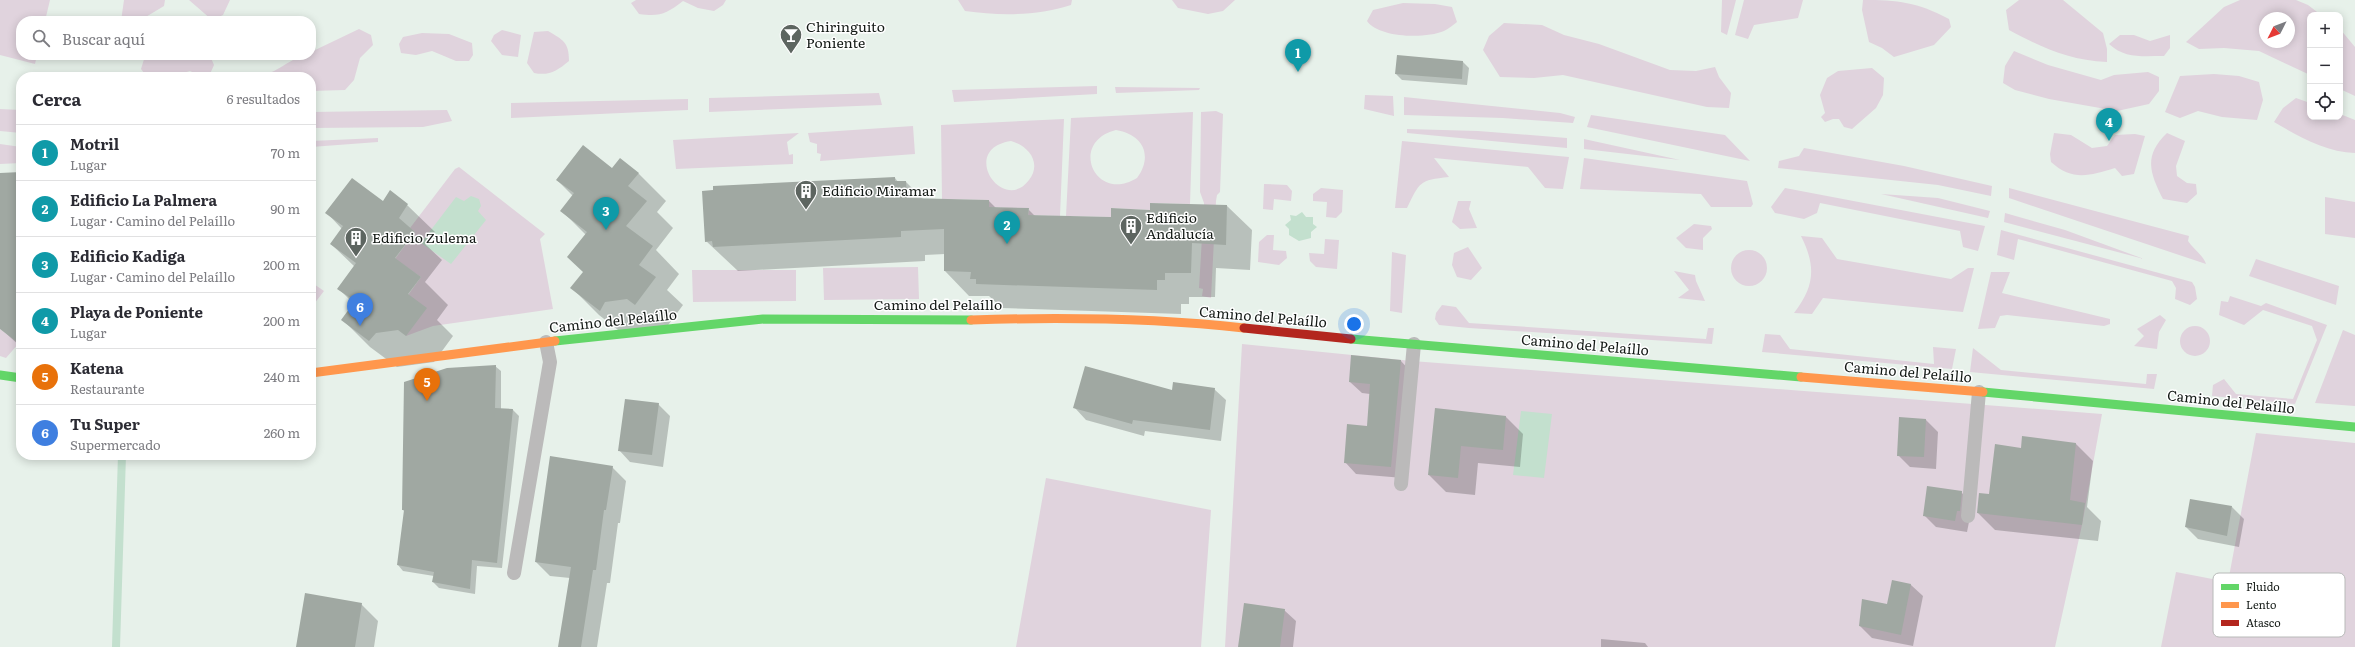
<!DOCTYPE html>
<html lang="es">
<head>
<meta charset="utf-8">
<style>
	body { margin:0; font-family:Literata,serif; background:#f2f2f3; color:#2b2b33 }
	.controls { position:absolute; right:12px; top:12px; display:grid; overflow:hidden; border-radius:8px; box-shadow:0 2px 10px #0003 }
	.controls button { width:36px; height:36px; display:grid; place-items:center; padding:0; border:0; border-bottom:1px solid #e1e1e2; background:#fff; color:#2b2b33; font:20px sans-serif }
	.compass { position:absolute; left:2259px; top:12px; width:36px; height:36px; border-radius:50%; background:#fff; box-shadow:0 2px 10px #0003; rotate:228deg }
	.you { position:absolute; left:1354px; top:324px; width:14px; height:14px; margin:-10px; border:3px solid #fff; border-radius:50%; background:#1a73e8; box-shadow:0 0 0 6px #1a73e833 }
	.badge { display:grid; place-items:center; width:26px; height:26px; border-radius:50%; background:#111827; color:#fff; font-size:13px; font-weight:700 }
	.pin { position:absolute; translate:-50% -33px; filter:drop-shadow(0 1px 2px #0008) }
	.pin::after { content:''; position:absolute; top:21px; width:14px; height:12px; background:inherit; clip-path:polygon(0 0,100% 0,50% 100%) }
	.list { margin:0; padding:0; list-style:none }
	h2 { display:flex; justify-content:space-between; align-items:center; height:52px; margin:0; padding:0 16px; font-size:17px }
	h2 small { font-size:13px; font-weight:400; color:#7c7c81 }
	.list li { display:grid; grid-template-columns:26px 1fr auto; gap:12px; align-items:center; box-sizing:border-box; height:56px; padding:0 16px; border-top:1px solid #e1e1e2 }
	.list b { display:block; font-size:15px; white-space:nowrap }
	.list p { margin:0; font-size:13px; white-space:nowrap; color:#7c7c81 }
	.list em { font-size:13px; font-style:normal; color:#7c7c81 }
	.icon { flex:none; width:22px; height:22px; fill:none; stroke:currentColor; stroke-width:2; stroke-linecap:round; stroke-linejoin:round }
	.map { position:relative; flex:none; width:2355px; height:647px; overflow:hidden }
	.search { position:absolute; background:#fff; box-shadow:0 2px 10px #0003; left:16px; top:16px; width:300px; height:44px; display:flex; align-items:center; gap:10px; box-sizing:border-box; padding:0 14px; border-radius:16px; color:#7c7c81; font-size:15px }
	.panel { position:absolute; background:#fff; box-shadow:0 2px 10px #0003; left:16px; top:72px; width:300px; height:388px; border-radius:16px }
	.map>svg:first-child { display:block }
</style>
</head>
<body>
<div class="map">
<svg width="2355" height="647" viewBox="0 0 2355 647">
	<rect width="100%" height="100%" fill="#e7f1ea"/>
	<path fill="#e0d3dd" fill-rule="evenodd" d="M0 0H50L45 21H21V55H37L35 64 0 55Z
		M124 0H165L164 6 139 21H121Z
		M189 0H230L223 15 212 20Z
		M636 0H726L723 5 714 11 698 8 683 1C666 14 660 17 639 14L631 3Z
		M958 0H1072L1071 5C1037 16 1000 16 965 11Z
		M1172 0H1235L1223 11 1208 14 1178 8Z
		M1722 0H1736L1727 35 1721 32Z
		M1744 0H1803L1798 18 1754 25 1748 39 1735 35Z
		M1863 0C1898 0 1917 2 1949 19L1951 27 1934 45 1894 57 1882 48 1869 42 1862 10Z
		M2019 0H2063L2103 33 2107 49V62C2068 60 2043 48 2009 30L2006 10Z
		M2240 0H2296L2308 5 2321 15H2310V75L2259 51 2224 48 2199 49 2186 42 2224 7ZM2265 18H2289V42H2265Z
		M1403 3 1435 4 1452 7 1457 22C1453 25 1448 29 1444 31 1425 39 1379 38 1367 21L1373 10Z
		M1504 23 1542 25 1564 35 1599 44 1670 70 1696 71 1715 67 1719 77 1731 93 1729 108 1707 107 1563 75 1534 78 1500 77 1483 50 1489 36Z
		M359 29 371 35 373 45 360 58 354 80 345 90 311 91V77H247C253 76 260 76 266 74 282 70 293 55 311 55V52Z
		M2340 29 2355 47V96L2340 89Z
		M502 30 521 35 518 57 502 55 491 41 494 35Z
		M548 31C563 40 569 42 569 61 557 71 549 76 534 73L527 63 534 32Z
		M422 33 449 34 472 43 473 55 469 61H456L432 51 416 55 401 53 399 44 403 37Z
		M2120 35H2134L2150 41 2170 35V48L2164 56C2143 56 2125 59 2109 44Z
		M2014 51 2048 65 2101 80 2114 75 2148 72 2159 77V91L2149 104 2117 111 2049 99 2015 90 2003 83 2005 66Z
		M154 55H207L211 58 214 65 210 74 203 77 190 71 169 77H147L141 69 145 56Z
		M1872 68 1884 78 1883 95 1876 108 1852 129 1844 127 1839 119H1833L1825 122 1821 117 1825 113 1820 95 1827 78 1838 71Z
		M2214 74 2239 76 2259 82 2263 100 2257 120 2222 117 2198 111 2180 118 2165 112 2180 76Z
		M1097 86V94L954 102 952 90Z
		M1115 87 1200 88 1199 90 1116 93Z
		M879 93 882 105 709 112V98Z
		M1365 95 1393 96 1394 116 1364 109Z
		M1404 97 1560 113 1575 117 1573 123 1503 118 1404 115Z
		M2296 98 2310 103V117H2340V114L2355 120V153C2326 152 2298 136 2274 122L2283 108Z
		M688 99V110L511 118V103Z
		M0 109 21 110V133L0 131Z
		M447 110 452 121 423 127 311 128V112Z
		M1216 111 1223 114 1220 192 1217 195 1216 201 1211 298 1202 296 1203 289 1199 288 1204 203 1200 192 1201 112Z
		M1193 112 1190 204 1150 203V210L1111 208V217L1066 216 1071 118ZM1116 130C1144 135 1153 156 1137 178 1095 204 1068 142 1116 130Z
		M1591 115 1725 135 1750 161 1587 127Z
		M1064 119 1060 216 1028 215 1029 209 989 207V200L942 199 941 125ZM1011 141C1029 146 1042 163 1029 180 1003 215 958 149 1011 141Z
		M913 126 915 154 820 161 821 154 817 153V144L810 142 808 133Z
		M1407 129 1478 131 1567 138V148L1407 133Z
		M799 133 787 142 789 155 793 154V164L676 169 673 140Z
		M2054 133 2071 135 2092 148 2107 146 2115 135 2135 134 2145 136 2134 174 2122 176 2115 168C2089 176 2072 181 2051 162L2050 154Z
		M2167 133 2185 141 2176 166 2177 176 2187 183 2196 184 2197 194 2187 203 2163 199C2150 173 2143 156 2167 133Z
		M378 138V142L311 147V141Z
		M1584 139 1680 160 1584 149Z
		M1402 141 1569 157 1563 189 1545 188 1528 167 1434 158 1449 177C1419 180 1420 182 1407 208H1395Z
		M0 144 21 147V163L0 164Z
		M1804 148 1904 166 1992 186 1991 196 1938 185 1778 168 1779 161 1799 156Z
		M1584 158 1747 181 1753 204 1751 207H1711L1701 194 1580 189Z
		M459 167 545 234 540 239 553 309 433 326 406 336V298L421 277 395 259 415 232 410 228 455 169Z
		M1264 184 1287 185 1292 191 1291 201 1274 199 1273 210 1263 209Z
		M1321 188 1343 190 1342 212 1336 218 1326 217 1327 202 1313 201V194Z
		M1785 188 1985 226 1978 251 1963 247 1960 231 1820 203 1817 213 1804 219 1775 213 1771 207Z
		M2009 188 2189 236 2188 241C2193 249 2204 256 2206 264L2009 198Z
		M1881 194 1938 198 1990 211 1988 218Z
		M2325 197 2355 202V238L2325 234Z
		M1458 201H1471L1469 209 1477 228 1460 229 1452 222Z
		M2005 213 2065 230 2144 259 2004 222Z
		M1694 224 1711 226 1712 229 1703 238V250L1686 248 1676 238Z
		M2001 230 2192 282 2195 287 2197 299 2190 305 2175 299 2176 288 2172 281 2018 239 2014 260 1997 255Z
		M1267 235H1274L1273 250 1286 251 1287 258 1279 265 1258 262 1259 242Z
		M1801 236 1822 238 1837 259 1951 279 1968 268H1974L1963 312 1823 298 1812 314 1794 313C1815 286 1816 266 1801 236Z
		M1325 239 1339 240 1337 269 1316 267 1310 261 1309 253 1324 254Z
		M1468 247 1482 268 1471 280 1457 277 1452 265 1454 253Z
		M1731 268a18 18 0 1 1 36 0a18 18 0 1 1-36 0Z
		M1392 252 1406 255 1402 313 1390 311Z
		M2256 259 2339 286 2336 305 2249 276Z
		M918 267 919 299 824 300 823 268Z
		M692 270H796V301L693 302Z
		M1674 271 1695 275 1696 281 1705 301 1678 298 1689 290Z
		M1991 272H2010L2002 293 2110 319V324L2104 326 2007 315 2000 316 1995 328 1978 329Z
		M311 282 324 291 311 308Z
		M2230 296 2261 306 2266 303 2327 325 2295 404 2212 396 2213 385 2224 379 2236 394 2293 399 2317 340 2312 326 2263 310 2244 325 2219 315 2221 301 2228 302Z
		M1442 305 1456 307 1469 323 1706 339 1708 328H1714L1712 344 1469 328 1439 325 1435 319 1436 313Z
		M2160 315 2166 320 2159 332 2157 349 2134 346 2144 336 2137 329Z
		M2180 341a15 15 0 1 1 30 0a15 15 0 1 1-30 0Z
		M0 329 19 343 6 358 0 356Z
		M2343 330 2355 335V406L2315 403Z
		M1765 334 1780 335 1790 349 1934 364 1933 347 1956 349 1952 369 1762 352Z
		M1242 344 1412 361 2102 414 2082 525 2055 647H1225Z
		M1973 348 2001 370 2146 384 2147 374H2157L2154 389 1970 372Z
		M2256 433 2355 443V647H2161L2176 572 2228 582Z
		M1046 478 1211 510 1201 647H1016Z"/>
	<path fill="#c3e0ce" d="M471 196 479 199 481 206 478 211 486 220 451 264 421 243 456 197 464 201Z
		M1302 212 1306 217H1313V224L1317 227 1311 232V238L1299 241 1289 235V229L1285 225 1291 220 1290 215 1296 216Z
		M1521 411 1552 414 1544 478 1513 475Z"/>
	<path fill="#0003" d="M1463 62 1469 68 1467 85 1402 80 1396 74Z
		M620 160 639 174 666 201 657 212 673 228 656 250 679 274 667 290 683 305 663 332 627 337 599 315 572 288 584 272 586 235 562 211 573 196 557 180 612 170Z
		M0 174 21 177V347L0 328Z
		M895 178 898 182H906L923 199 989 201 996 208 1028 209 1035 216 1112 218 1151 211 1227 206 1252 230 1250 270 1216 268 1215 297H1189V304H1181V314L1002 308 989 296H969L945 271V254L925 255V261L738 271 706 241Z
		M390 192 407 205 435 232 426 245 442 260 425 282 448 305 437 320 453 336 434 362 397 367 370 347 343 320 354 304 339 289 355 267 331 244 342 229 327 213 383 202Z
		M1401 361 1412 373 1403 478 1356 474 1345 462 1368 427 1370 394 1362 393 1350 382Z
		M495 366 501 371V409L513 410 519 416 502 568 477 566 475 594 439 588 433 582 434 576 403 571 398 565 405 512 403 510Z
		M1214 389 1226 400 1221 441 1145 431 1144 436 1086 420 1075 408 1173 392Z
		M658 404 670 416 663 467 630 462 619 450Z
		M1436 410 1506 417 1523 434 1520 467 1478 463 1475 495 1446 492 1429 475Z
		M1900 418 1926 420 1938 432 1936 469 1910 467 1898 455Z
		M2023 437 2076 444 2093 461 2087 507 2101 521 2098 541 1995 530 1978 513 2022 449Z
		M612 467 626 481 620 523H618L610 583H607L597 647H559L570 578 550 576 536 562Z
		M1961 492 1973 504 1971 522H1969L1967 532 1936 527 1924 515Z
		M2232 507 2244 519 2239 547 2198 539 2186 527Z
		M1893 581 1911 585 1923 596 1913 646 1872 638 1860 626 1888 605Z
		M361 604 378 621 374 647H299Z
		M1284 610 1296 621 1293 647H1239Z
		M1601 639 1645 643 1648 647H1601Z"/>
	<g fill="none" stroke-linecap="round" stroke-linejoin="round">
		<path stroke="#c3e0ce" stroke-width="8" d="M116 647 122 455"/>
	</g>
	<path fill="#a0a8a2" d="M1397 55 1463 61 1462 79 1395 74Z
		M583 145 612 168 620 158 639 173 628 186 647 201 626 226 653 246 639 265 656 277 635 305 627 299 605 302 600 311 570 288 583 272 567 257 587 232 560 211 574 193 556 180Z
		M21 172V345L0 329V173Z
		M895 177V181H906L907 198 989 200V207L1029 208 1028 215 1111 217V208L1150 210V203L1227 205 1226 245 1192 243 1191 273H1165V280H1157V290L976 284V279H970L971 272 944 271V229L901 231V237L751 245 713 247 712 241 705 242 702 191 713 190V186Z
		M352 178 383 201 390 190 408 204 399 218 415 232 395 258 421 277 408 294 427 308 406 336 398 330 376 333 369 341 341 320 355 301 337 289 356 263 330 244 343 226 325 213Z
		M1351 355 1401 360 1391 467 1344 463 1347 424 1367 426 1370 384 1349 382Z
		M496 365 495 408 513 409 497 563 472 560 470 589 432 582 434 572 397 565 404 510H402L404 382 447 368Z
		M1085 366 1172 390 1173 382 1215 388 1210 430 1133 420 1132 424 1073 408Z
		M625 399 659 403 652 455 618 451Z
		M1435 408 1506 416 1503 450 1461 446 1458 478 1428 475Z
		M1899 417 1926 419 1924 457 1897 456Z
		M2022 436 2076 443 2070 500 2085 503 2082 525 1977 513 1979 493 1989 494 1995 444 2021 448Z
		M550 456 613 466 606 510H604L596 570H593L581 647H558L571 567 535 562Z
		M1927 486 1962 491 1960 511H1957L1955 521 1923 516Z
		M2190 499 2232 506 2227 536 2185 527Z
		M1892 580 1911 584 1901 635 1859 626 1862 599 1887 604Z
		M305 593 362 603 355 647H296Z
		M1244 603 1285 609 1280 647H1238Z"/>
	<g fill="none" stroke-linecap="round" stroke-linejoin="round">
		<path stroke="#bbbaba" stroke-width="14" d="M1401 484 1414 344
			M1968 516 1979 392
			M514 573 550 362 546 342"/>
		<path stroke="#63d668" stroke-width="9" d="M1351 339 1801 377
			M555 341 763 319 971 320
			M0 375 21 378
			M1983 392 2355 427"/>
		<path stroke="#ff974d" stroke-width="9" d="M971 320C1062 317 1154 318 1244 328
			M311 373 555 341
			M1801 377 1983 392"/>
		<path stroke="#b3261e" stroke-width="9" d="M1244 328 1351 339"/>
	</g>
	<defs>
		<g id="bar-pin" transform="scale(1.15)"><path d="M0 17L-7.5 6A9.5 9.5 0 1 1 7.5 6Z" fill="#5d6560" stroke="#fff"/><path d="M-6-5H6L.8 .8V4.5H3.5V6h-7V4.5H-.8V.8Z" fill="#fff"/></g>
		<g id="building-pin" transform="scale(1.15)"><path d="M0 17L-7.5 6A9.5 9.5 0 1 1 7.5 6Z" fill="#5d6560" stroke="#fff"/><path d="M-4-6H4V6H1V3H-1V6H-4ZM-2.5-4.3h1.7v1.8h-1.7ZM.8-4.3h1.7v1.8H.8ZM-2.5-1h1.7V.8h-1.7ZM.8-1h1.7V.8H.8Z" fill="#fff"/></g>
	</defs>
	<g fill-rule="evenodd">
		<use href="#bar-pin" x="791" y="35"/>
		<use href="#building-pin" x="806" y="191"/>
		<use href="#building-pin" x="1131" y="226"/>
		<use href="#building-pin" x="356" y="238"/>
	</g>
	<g text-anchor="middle" stroke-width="3" stroke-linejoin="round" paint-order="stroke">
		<g font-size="14" fill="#131915" stroke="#fff" text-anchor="start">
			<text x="806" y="32">Chiringuito<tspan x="806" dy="16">Poniente</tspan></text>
			<text x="822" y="196">Edificio Miramar</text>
			<text x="1146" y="223">Edificio<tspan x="1146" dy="16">Andalucía</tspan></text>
			<text x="372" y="243">Edificio Zulema</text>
		</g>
		<g font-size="14" fill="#131915" stroke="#fff">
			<text x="938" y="310">Camino del Pelaíllo</text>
			<text transform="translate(1263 317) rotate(5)" y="5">Camino del Pelaíllo</text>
			<text transform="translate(613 321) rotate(-6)" y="5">Camino del Pelaíllo</text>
			<text transform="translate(1585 345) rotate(5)" y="5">Camino del Pelaíllo</text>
			<text transform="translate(1908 372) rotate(5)" y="5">Camino del Pelaíllo</text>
			<text transform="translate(2231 402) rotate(6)" y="5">Camino del Pelaíllo</text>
		</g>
	</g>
	<rect x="2213" y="573" width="132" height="64" rx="6" fill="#fff" stroke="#b8bab9" stroke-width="1"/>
	<rect x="2221" y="584" width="18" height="6" fill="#63d668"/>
	<rect x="2221" y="602" width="18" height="6" fill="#ff974d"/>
	<rect x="2221" y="620" width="18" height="6" fill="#b3261e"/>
	<g font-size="11" fill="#131915">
		<text x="2246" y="591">Fluido</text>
		<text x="2246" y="609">Lento</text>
		<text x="2246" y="627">Atasco</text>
	</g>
</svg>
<div class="controls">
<button>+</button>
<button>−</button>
<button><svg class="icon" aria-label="locate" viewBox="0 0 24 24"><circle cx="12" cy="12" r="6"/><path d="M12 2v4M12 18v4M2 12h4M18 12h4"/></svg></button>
</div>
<svg class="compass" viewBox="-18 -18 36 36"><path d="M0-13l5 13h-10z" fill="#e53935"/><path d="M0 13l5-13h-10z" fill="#7c7c81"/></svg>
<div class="you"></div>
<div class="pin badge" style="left:1298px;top:72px;background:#0f9aa8">1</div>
<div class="pin badge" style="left:1007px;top:244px;background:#0f9aa8">2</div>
<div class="pin badge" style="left:606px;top:230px;background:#0f9aa8">3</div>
<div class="pin badge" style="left:2109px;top:141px;background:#0f9aa8">4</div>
<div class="pin badge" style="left:427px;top:401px;background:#e8710a">5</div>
<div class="pin badge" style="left:360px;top:326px;background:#3f7fe0">6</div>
<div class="search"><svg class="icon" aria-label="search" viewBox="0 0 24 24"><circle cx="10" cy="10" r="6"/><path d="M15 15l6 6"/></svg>Buscar aquí</div>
<section class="panel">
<h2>Cerca<small>6 resultados</small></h2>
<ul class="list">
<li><span class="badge" style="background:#0f9aa8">1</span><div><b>Motril</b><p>Lugar</p></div><em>70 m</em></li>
<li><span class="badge" style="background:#0f9aa8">2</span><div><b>Edificio La Palmera</b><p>Lugar · Camino del Pelaíllo</p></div><em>90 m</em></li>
<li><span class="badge" style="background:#0f9aa8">3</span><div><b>Edificio Kadiga</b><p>Lugar · Camino del Pelaíllo</p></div><em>200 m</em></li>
<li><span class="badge" style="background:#0f9aa8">4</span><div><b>Playa de Poniente</b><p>Lugar</p></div><em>200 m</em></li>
<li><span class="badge" style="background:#e8710a">5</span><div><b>Katena</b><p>Restaurante</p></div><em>240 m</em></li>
<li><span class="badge" style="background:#3f7fe0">6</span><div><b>Tu Super</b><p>Supermercado</p></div><em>260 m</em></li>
</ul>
</section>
</div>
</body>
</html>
